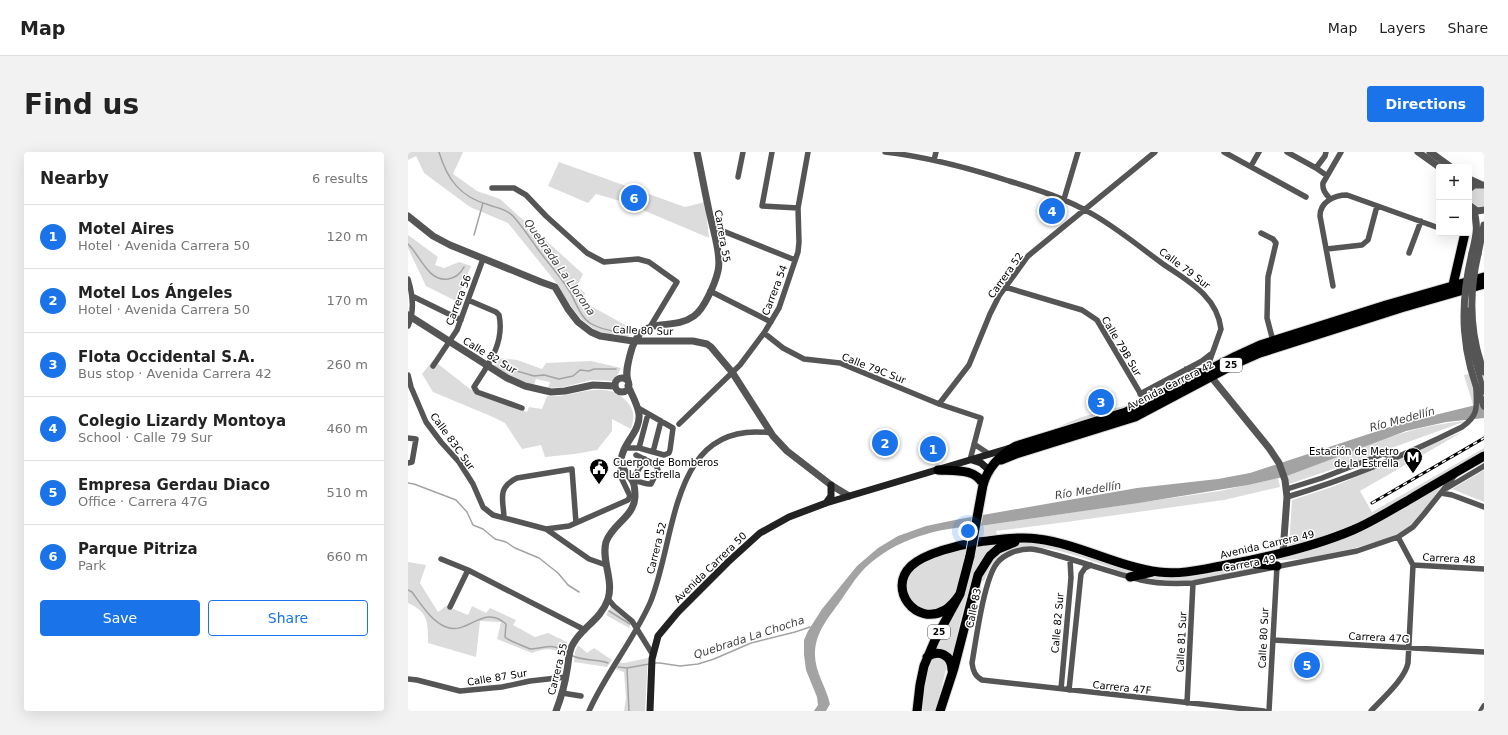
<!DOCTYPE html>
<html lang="en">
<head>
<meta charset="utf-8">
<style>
	body { margin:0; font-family:"DejaVu Sans",sans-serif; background:#f2f2f2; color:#222 }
	.controls { position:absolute; right:12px; top:12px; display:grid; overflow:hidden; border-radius:4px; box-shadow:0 4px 16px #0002 }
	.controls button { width:36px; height:36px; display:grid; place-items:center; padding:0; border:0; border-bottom:1px solid #e0e0e0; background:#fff; color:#222; font:20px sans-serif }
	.you { position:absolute; left:560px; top:379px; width:14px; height:14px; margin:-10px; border:3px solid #fff; border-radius:50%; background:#1a73e8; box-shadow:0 0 0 6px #1a73e833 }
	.badge { display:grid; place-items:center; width:26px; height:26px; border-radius:50%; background:#1a73e8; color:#fff; font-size:13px; font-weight:700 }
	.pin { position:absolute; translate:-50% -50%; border:2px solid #fff; box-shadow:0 1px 4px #0006 }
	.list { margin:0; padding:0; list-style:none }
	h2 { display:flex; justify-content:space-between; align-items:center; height:52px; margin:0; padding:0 16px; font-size:17px }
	h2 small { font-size:13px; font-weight:400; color:#767676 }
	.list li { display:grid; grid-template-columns:26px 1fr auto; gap:12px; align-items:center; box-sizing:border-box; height:64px; padding:0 16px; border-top:1px solid #e0e0e0 }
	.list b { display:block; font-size:15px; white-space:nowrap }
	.list p { margin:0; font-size:13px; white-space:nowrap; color:#767676 }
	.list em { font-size:13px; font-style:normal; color:#767676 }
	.actions { display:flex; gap:8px; padding:12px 16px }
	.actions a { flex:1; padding:9px 0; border:1px solid #1a73e8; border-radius:4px; text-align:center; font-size:14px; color:#1a73e8 }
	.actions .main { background:#1a73e8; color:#fff }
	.map { position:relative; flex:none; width:1076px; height:559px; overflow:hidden; border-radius:4px }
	header { display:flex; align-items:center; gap:24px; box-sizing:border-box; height:56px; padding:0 20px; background:#fff; border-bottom:1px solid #e0e0e0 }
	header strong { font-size:19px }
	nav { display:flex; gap:22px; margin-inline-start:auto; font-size:14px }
	.intro { display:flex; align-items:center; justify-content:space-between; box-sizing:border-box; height:96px; padding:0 24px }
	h1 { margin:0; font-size:28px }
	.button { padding:10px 18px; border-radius:4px; background:#1a73e8; color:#fff; font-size:14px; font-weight:700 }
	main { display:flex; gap:24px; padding:0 24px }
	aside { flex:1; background:#fff; border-radius:4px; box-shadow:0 4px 16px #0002 }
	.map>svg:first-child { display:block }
</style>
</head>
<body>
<header>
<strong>Map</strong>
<nav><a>Map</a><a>Layers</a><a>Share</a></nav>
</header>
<div class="intro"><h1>Find us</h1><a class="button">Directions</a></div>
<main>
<aside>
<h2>Nearby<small>6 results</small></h2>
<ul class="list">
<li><span class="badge">1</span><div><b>Motel Aires</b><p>Hotel · Avenida Carrera 50</p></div><em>120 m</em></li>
<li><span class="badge">2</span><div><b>Motel Los Ángeles</b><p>Hotel · Avenida Carrera 50</p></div><em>170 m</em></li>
<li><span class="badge">3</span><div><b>Flota Occidental S.A.</b><p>Bus stop · Avenida Carrera 42</p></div><em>260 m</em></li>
<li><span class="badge">4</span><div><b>Colegio Lizardy Montoya</b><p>School · Calle 79 Sur</p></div><em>460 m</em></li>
<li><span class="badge">5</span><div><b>Empresa Gerdau Diaco</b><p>Office · Carrera 47G</p></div><em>510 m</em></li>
<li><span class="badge">6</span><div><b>Parque Pitriza</b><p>Park</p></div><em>660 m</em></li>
</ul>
<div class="actions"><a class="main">Save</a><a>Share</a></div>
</aside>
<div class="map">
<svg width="1076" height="559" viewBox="0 0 1076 559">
	<rect width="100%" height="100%" fill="#fff"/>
	<path fill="#dcdcdc" d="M0 0H55L45 22 69 39 92 47 175 122 169 134 177 141 174 149 226 178 219 185 201 184 190 180 174 168 161 152 150 133 100 71 62 55 16 21 8 4 0 8Z
		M151 10 277 55 297 50 301 86 216 50 188 42 180 51 140 34Z
		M1076 35V54L1068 55C1061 49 1059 43 1066 36Z
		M0 83 30 105 27 113 36 116 51 110 63 114 48 149 18 134 0 96Z
		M91 206 109 208 134 217 138 211 183 209 213 216 206 229 183 228 156 235 140 236 142 230 128 227 126 233 105 226 86 215Z
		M25 208 62 237 119 260 121 255 134 257 139 244C165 247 199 224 220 251 227 259 226 267 223 277L204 267V279L189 298 167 302 137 305 133 293 114 297 97 271 85 265 25 240 14 222Z
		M1076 218V251L1065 253 1056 223Z
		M725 253 650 275C674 264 699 256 725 253Z
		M1058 269 934 314 881 332 879 324C937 302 995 274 1058 269Z
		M1056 279 952 339 964 360 1076 296V301L971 361 928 380 881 396 884 348 924 335Z
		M1076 318V350L1044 337Z
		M870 326 872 335 816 348 658 370 588 379 589 382C608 380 627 382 647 384L616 385 569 389 572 374 812 339Z
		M1034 334C1023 348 1014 363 1001 375 982 391 917 403 892 407 882 408 872 408 862 408L923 391 949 381Z
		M621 390 639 392 729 419 722 423C690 412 618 378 590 405 583 412 580 420 576 429H573C582 404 595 395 621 390Z
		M597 391C592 393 587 395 583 398 561 414 551 479 544 506L524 499 548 442 540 452 522 460 502 450C500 442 496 434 499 426 508 402 574 395 597 391Z
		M0 410 18 413 12 431 30 460 38 454 60 463 64 454 78 461 82 456 108 468 105 473 127 485 140 481 159 490 156 501C142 496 138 496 124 501L89 487 93 470 72 469 68 505 20 491C20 472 21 460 0 451Z
		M834 416H849C807 425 779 434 735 425H782Z
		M203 455 223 471 221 476 198 463Z
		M170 493 179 501 186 496 204 508 199 515 166 510 167 500Z
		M530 505 535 506 539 513 528 559H515C516 546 515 519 522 509 524 506 527 506 530 505Z
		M240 506 237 559H216L218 546 216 520 207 517 210 510 216 511Z"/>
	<path fill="#a3a3a3" d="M1076 251V266L1038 270 998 279 879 324 840 333 731 351 572 374C531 375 487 387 457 416 447 426 439 440 431 451 420 466 408 480 407 500 406 519 418 534 422 552L418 559H406L410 553 409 545 398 518 396 503V488L400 479 414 457 449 414 470 396 490 384 518 374 552 367 729 336 810 327 842 321 994 271Z"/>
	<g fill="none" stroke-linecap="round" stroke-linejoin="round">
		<path stroke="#a3a3a3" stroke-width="1.5" d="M31 0C39 27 52 45 81 53 89 56 99 57 105 64 114 74 122 86 129 96 140 111 153 125 162 140 168 150 172 165 182 171 192 178 206 179 217 181
			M66 83 75 51
			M0 92C12 103 20 130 40 127 49 125 52 122 56 115
			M98 216 126 224 136 223 151 227 165 224 172 218 181 219 186 217H208
			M0 331 6 332 48 348 59 360 65 373 75 377 87 387 98 390 107 396 131 406 150 421 160 433 171 440
			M0 438 4 440C13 452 23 469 38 475 60 484 75 451 98 472L97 485C102 490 114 493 122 497 140 496 142 490 160 501
			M201 459 222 472
			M163 503C175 510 188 506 200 511
			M247 511H252L272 514 290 512 306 507 343 491 387 480 402 475
			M210 515 219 516 241 512
			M219 516 221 559"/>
		<g stroke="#dbdbdb" stroke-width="11">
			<path id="trunk" d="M1045 133 1057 81
				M593 308 608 302 727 265 827 212 852 201 993 156 1076 132
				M530 318C545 319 569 316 575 333
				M575 333C580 315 592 303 608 294L718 260 828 204 852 193 978 153 1076 125
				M841 411 869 414
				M722 425 744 420
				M552 442C548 448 543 454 537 458 508 475 479 437 503 414 517 401 551 393 570 390 589 388 611 384 630 387 671 392 710 415 751 420 773 423 796 417 818 413 861 405 905 395 945 378 964 370 981 359 999 349 1024 334 1050 319 1076 304
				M519 505C531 497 544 503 544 518
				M509 559 512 533 516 514 527 488 552 442 562 404
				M532 559 546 516 570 423 582 404 590 397 607 390"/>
		</g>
		<path stroke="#555" stroke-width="5.5" d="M364 0 354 54 390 56
			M477 0C520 5 561 16 601 29 631 38 659 47 686 63 710 77 732 95 755 112 780 129 809 144 813 177L798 219 778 217
			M816 0 898 45
			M879 0 908 16 917 4 918 0
			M526 8 528 0
			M843 14 851 0
			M908 16 918 23
			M330 25 335 0
			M84 36H106L118 43 138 64 179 101 196 110 230 107 241 110 269 130 242 175
			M656 47 670 0
			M922 47C918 42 914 38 915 31L933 0
			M305 75 387 108
			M853 81 865 87 868 91 860 125 859 166 865 189
			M919 97 954 93 960 88 969 54
			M1001 101 1013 69
			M0 127C5 143 7 159 0 174
			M925 134 912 64C912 50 926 43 939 43L1031 76
			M597 135 674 158 689 168 738 251
			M302 139 363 170
			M4 144 53 168
			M60 148 88 160 91 163C97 191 80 213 66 235L69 240 114 256
			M1059 158 1065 202 1076 240
			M356 181 375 196 396 207 432 211 531 252 573 266 562 308
			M25 214 49 178 75 107
			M0 223 3 235 18 270 33 290 51 310 65 332 75 355 85 363 138 377 181 407 198 413
			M732 242 794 209 803 202
			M531 252 561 213 582 162 591 144 620 104 747 0
			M271 272 332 213 356 181 371 156 390 100 391 90 390 56 400 0
			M0 286 8 287 4 310 0 311
			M566 292 581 302
			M217 296H231L256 303 261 301 262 298 265 276 230 256
			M231 296 240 262
			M245 300 253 269
			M223 327 226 325 237 307
			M225 330C232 328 237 333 243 332L250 318 248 313 228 303
			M1039 336 1076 314
			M879 337 914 326 975 302 980 303 982 307
			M1033 341 1044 343 1076 355
			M879 345C939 327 998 303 1054 275 1070 264 1069 256 1068 238
			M96 365C95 346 89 336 109 326L164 317 168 371
			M138 377 161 374 220 348 222 344 212 323 211 320 214 314
			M33 407 60 418 177 478
			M1005 413 1076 417
			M200 447 206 454 224 469 245 503
			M42 455 60 418
			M865 488 1076 500
			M0 527 9 528 52 539 94 535 122 529 158 525
			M653 537 663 426 662 407
			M661 538 673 422 677 416 683 413
			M154 541 173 544
			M779 551 785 431
			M181 559C198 521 225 489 242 451 269 387 261 267 363 281
			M856 559 574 528C567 524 565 519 564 511 568 488 576 427 589 411 596 402 610 397 622 397 630 397 640 401 648 403 677 411 705 421 733 428 750 432 767 432 785 431L949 399 990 385 1005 375 1016 362 1047 323
			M861 559 869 414
			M963 559C974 547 997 527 1000 511L1005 413 990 385
			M1073 559 1076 554"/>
		<path stroke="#555" stroke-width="7" d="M1010 0 1031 15
			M1022 0 1043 15
			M1061 27 1072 32
			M1061 37 1066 33H1076
			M1061 53 1069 59 1076 58
			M0 64 25 84 42 93 133 130 147 135 160 157 170 170 183 180 192 184 225 189H285L299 192 303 195 324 220 365 284 379 299 423 333 441 344
			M1064 101C1068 84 1071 74 1065 57
			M1070 102 1076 73
			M0 163 99 226 117 234 143 240 157 239 185 233 207 234
			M800 221 861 296 871 311 877 328 879 345 875 400
			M207 233a7 7 0 1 1 14 0a7 7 0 1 1-14 0Z
			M220 229C217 220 220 212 222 203 233 158 261 182 286 164 296 157 307 132 310 119 314 103 303 71 300 54 296 36 293 18 289 0
			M148 559C153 546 157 532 159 518 161 509 160 500 165 492 174 475 193 468 200 447 206 428 193 408 198 390 204 372 226 365 227 345 227 341 227 334 225 330 222 323 213 318 213 310 213 292 233 280 231 262 230 253 224 243 220 234"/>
		<path stroke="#222" stroke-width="7" d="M564 308 573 311 581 318
			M418 351 423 344V333
			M242 559 244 507 250 484 270 460 320 410 352 381 381 365 418 351 602 296"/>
		<use href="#trunk" stroke="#000" stroke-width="9"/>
		<g stroke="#000" stroke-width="3">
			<path id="rail" d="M964 351 1076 286"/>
		</g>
		<use href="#rail" stroke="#fff" stroke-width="1.5" stroke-dasharray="4.5" stroke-linecap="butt"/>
		<g stroke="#dbdbdb" stroke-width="11" stroke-linecap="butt">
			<path id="trunk-bridge" d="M562 404 575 333"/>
		</g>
		<path stroke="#555" stroke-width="7" d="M1064 101C1051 155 1053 203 1076 254
			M1070 102C1061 141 1061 181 1076 220"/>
		<use href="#trunk-bridge" stroke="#000" stroke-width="9"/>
	</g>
	<defs>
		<g id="metro-pin" transform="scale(1)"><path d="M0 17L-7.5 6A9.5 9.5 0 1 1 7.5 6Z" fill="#000" stroke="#fff"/><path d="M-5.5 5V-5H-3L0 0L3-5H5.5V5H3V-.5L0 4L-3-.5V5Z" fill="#fff"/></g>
		<g id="civic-pin" transform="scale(1)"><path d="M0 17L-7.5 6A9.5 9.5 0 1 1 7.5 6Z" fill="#000" stroke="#fff"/><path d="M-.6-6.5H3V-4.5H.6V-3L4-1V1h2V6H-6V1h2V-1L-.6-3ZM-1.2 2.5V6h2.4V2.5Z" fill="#fff"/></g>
	</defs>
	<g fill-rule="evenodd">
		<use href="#metro-pin" x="1005" y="305"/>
		<use href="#civic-pin" x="191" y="316"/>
	</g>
	<g text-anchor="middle" stroke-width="3" stroke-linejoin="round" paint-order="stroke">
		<g fill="#fff" stroke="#4c4c4c" stroke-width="1">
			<rect x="812" y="206" width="22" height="14" rx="3"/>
			<rect x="520" y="473" width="22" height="14" rx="3"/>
		</g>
		<g font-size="9" font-weight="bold" fill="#000">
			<text x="823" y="216">25</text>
			<text x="531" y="483">25</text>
		</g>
		<g font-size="10" fill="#000" stroke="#fff">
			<text transform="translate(315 84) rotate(80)" y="4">Carrera 55</text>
			<text transform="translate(777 116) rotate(37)" y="4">Calle 79 Sur</text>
			<text transform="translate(597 123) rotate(-55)" y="4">Carrera 52</text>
			<text transform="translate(366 138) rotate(-69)" y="4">Carrera 54</text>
			<text transform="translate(50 148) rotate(-69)" y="4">Carrera 56</text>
			<text transform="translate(235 178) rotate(2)" y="4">Calle 80 Sur</text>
			<text transform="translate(714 194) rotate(59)" y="4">Calle 79B Sur</text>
			<text transform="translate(82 203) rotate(31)" y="4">Calle 82 Sur</text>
			<text transform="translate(466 216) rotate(21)" y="4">Calle 79C Sur</text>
			<text transform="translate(762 233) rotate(-27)" y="4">Avenida Carrera 42</text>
			<text transform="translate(45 289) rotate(54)" y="4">Calle 83C Sur</text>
			<text transform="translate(859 392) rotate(-13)" y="4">Avenida Carrera 49</text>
			<text transform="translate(248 396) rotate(-76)" y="4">Carrera 52</text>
			<text transform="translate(1041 406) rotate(3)" y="4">Carrera 48</text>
			<text transform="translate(841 411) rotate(-11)" y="4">Carrera 49</text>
			<text transform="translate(302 415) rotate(-44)" y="4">Avenida Carrera 50</text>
			<text transform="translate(565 456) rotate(-78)" y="4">Calle 83</text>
			<text transform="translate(649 471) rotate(-85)" y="4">Calle 82 Sur</text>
			<text transform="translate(971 485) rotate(3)" y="4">Carrera 47G</text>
			<text transform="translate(855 486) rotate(-87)" y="4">Calle 80 Sur</text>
			<text transform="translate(773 490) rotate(-87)" y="4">Calle 81 Sur</text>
			<text transform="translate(149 517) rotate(-76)" y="4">Carrera 55</text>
			<text transform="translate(89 525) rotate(-9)" y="4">Calle 87 Sur</text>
			<text transform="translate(714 535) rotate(6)" y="4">Carrera 47F</text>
		</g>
		<g font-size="10" fill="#000" stroke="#fff" text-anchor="end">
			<text x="991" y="303">Estación de Metro<tspan x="991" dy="12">de la Estrella</tspan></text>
			<text x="205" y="314" text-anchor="start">Cuerpo de Bomberos<tspan x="205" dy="12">de La Estrella</tspan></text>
		</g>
		<g font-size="11" font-style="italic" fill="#444" stroke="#fff">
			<text transform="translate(152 115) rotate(55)" y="4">Quebrada La Llorona</text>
			<text transform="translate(994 267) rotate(-15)" y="4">Río Medellín</text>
			<text transform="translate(680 338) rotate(-9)" y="4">Río Medellín</text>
			<text transform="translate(341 485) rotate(-18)" y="4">Quebrada La Chocha</text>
		</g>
	</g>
</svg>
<div class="controls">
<button>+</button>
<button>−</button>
</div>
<div class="you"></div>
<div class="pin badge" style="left:525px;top:297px">1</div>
<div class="pin badge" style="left:477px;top:291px">2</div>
<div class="pin badge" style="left:693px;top:250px">3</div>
<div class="pin badge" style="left:644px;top:59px">4</div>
<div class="pin badge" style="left:899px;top:513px">5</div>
<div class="pin badge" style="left:226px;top:46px">6</div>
</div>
</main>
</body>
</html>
